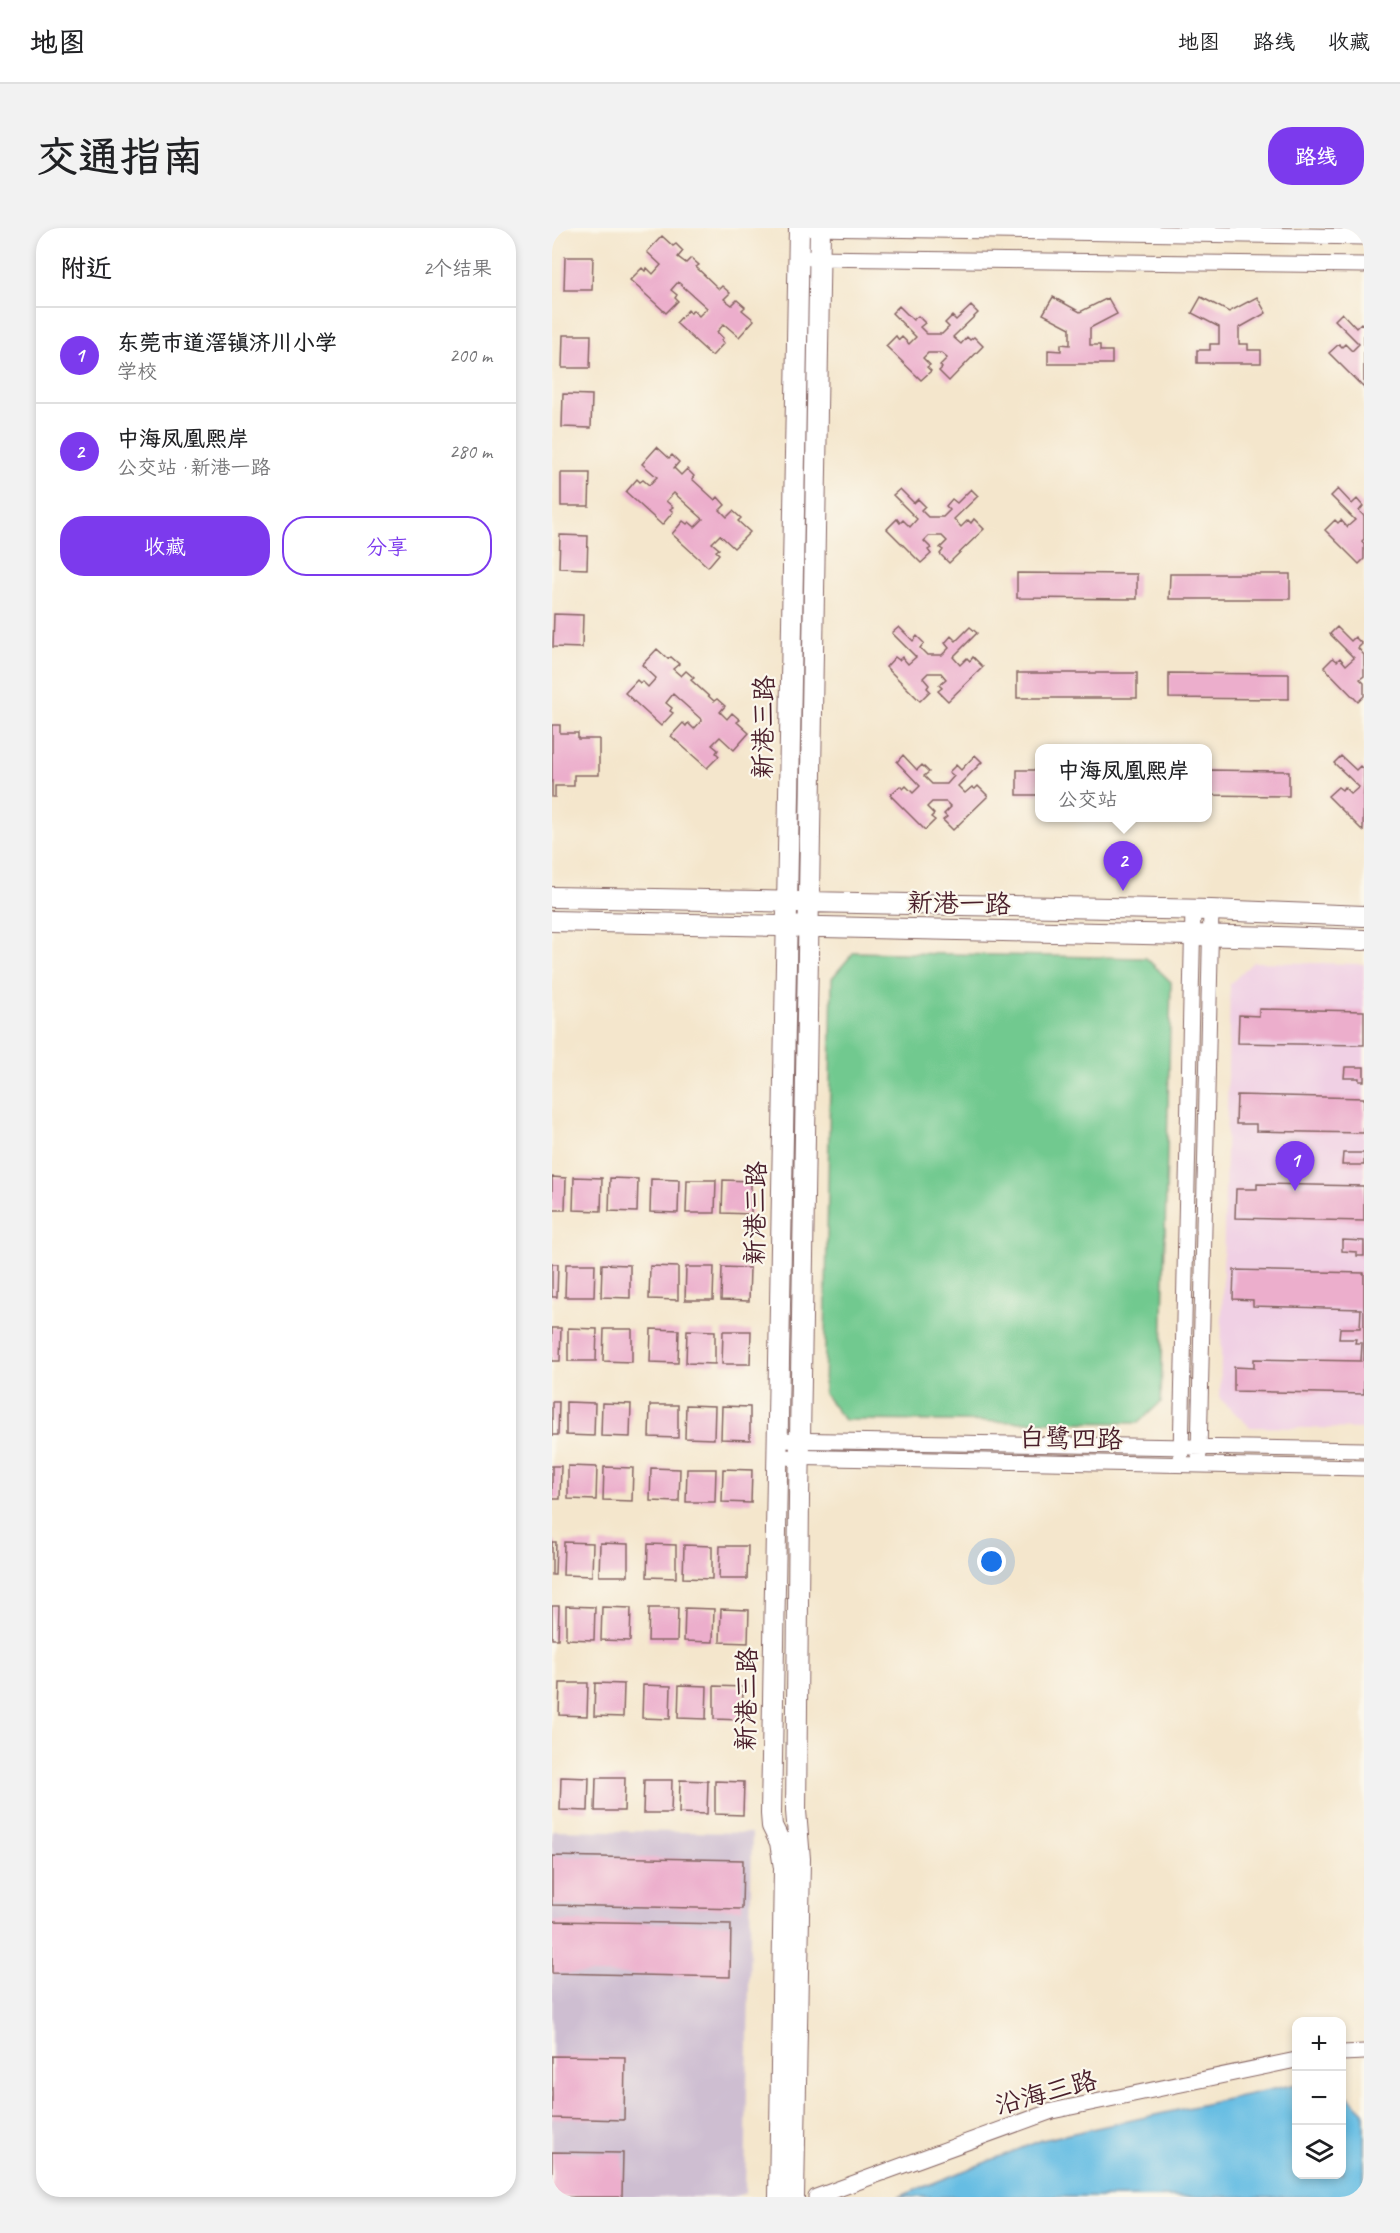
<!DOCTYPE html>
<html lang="zh">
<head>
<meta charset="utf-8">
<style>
	body { margin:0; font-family:Caveat,"LXGW WenKai TC",sans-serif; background:#f2f2f2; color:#202124 }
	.controls { position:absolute; right:18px; bottom:18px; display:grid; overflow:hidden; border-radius:12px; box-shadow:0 3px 9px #0003 }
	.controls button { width:54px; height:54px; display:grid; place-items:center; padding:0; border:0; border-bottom:2px solid #e0e0e0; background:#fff; color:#202124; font:30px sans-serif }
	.you { position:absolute; left:440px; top:1334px; width:21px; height:21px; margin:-15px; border:4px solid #fff; border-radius:50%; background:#1a73e8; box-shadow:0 0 0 9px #1a73e833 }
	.badge { display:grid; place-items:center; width:39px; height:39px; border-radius:50%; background:#7c3aed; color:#fff; font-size:20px; font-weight:700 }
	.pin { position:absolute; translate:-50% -50px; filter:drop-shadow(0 2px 3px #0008) }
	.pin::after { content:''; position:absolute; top:32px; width:21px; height:18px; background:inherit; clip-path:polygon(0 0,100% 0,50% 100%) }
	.popup { position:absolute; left:483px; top:516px; width:177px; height:78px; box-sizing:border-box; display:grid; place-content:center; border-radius:12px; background:#fff; filter:drop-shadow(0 2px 4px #0005); font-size:20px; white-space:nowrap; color:#757577 }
	.popup b { font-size:22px; color:#202124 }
	.popup::after { content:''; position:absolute; left:50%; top:100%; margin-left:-12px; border:12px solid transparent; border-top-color:#fff }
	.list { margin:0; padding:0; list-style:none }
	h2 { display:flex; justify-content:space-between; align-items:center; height:78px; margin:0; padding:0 24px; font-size:26px }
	h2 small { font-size:20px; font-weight:400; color:#757577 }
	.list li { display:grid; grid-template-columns:39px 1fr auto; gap:18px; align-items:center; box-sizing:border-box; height:96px; padding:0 24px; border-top:2px solid #e0e0e0 }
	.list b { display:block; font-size:22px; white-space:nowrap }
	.list p { margin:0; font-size:20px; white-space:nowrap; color:#757577 }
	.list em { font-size:20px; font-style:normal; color:#757577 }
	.actions { display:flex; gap:12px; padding:18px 24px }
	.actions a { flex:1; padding:14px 0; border:2px solid #7c3aed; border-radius:24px; text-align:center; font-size:21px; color:#7c3aed }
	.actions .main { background:#7c3aed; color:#fff }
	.icon { flex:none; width:33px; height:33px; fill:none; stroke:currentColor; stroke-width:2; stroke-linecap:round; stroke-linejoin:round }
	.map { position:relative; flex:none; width:812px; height:1969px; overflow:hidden; border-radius:24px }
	header { display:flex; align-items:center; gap:36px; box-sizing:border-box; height:84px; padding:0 30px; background:#fff; border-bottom:2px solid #e0e0e0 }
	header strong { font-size:28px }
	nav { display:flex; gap:33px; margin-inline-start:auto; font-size:21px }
	.intro { display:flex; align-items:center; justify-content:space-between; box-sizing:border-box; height:144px; padding:0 36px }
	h1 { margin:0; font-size:42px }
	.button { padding:15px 27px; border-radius:24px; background:#7c3aed; color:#fff; font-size:21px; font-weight:700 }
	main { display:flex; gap:36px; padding:0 36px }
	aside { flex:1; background:#fff; border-radius:24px; box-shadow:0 3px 9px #0003 }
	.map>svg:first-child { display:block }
</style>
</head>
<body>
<header>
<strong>地图</strong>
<nav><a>地图</a><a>路线</a><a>收藏</a></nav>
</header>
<div class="intro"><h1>交通指南</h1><a class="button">路线</a></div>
<main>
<aside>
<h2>附近<small>2个结果</small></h2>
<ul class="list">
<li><span class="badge">1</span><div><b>东莞市道滘镇济川小学</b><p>学校</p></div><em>200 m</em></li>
<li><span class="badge">2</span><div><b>中海凤凰熙岸</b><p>公交站 · 新港一路</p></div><em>280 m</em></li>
</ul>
<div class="actions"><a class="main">收藏</a><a>分享</a></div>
</aside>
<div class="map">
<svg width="812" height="1969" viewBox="0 0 812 1969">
	<rect width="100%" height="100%" fill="#fbf7ec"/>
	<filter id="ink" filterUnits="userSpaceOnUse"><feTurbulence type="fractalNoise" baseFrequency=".0167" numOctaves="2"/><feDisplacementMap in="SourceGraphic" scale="12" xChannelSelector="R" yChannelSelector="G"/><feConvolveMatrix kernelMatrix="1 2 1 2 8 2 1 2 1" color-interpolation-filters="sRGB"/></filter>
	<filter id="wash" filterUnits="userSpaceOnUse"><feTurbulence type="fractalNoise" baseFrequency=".008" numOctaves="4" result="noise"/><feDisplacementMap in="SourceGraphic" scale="24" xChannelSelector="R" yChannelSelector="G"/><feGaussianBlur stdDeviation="1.35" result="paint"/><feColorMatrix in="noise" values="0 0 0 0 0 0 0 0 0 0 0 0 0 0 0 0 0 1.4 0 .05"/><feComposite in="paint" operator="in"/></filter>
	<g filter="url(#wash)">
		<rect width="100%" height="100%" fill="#f4e6cc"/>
		<path fill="#f0d0e4" d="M701 734 812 736V1201L698 1199 668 1171 678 756Z"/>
		<path fill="#cebed1" d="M0 1602 200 1605 193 1965 181 1969H0Z"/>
		<path fill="#71c98f" stroke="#5e745d" stroke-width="1.5" d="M302 724 594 730 619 754 609 1174 586 1195 292 1192 272 1166 280 750Z"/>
		<path fill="#66bde3" stroke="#586e87" stroke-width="1.5" d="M744 1856V1946H790V1862L812 1884V1969H346L490 1912Z"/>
		<g id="blocks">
			<path fill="#ecaecc" d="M110 8 121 18 124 16 131 23 126 29 134 35 139 30 147 37 144 39 167 61 170 58 178 65 172 71 180 77 185 72 193 79 190 82 202 92 187 109 172 96 165 104 171 110 169 112 172 115 160 128 124 95 136 82 139 85 141 82 147 88 155 80 126 54 119 62 125 67 123 70 126 73 114 85 78 52 90 40 93 43 95 40 101 46 109 37 95 24Z
				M13 29H41L40 62H12Z
				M501 69 528 84 556 70 565 86 538 100V117H548V123H560V136H496V122L509 123V116L518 117V100L491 86Z
				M649 69 677 84 705 69 714 85 687 100V116H696V122H709V135H645V122H658V116H667V99L640 85Z
				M347 78 361 92 366 88 373 95 368 99 375 106H390L397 99 393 95 400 88 404 92 419 78 426 85 401 109 409 116 415 109 418 112 422 109 431 118 397 153 387 143 390 140 388 137 395 130 389 125H376L371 130 378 137 375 139 379 143 369 152 334 118 344 108 347 112 350 109 357 116 364 109 340 85Z
				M790 85 804 100 809 95 812 98V160L777 125 787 116 790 119 793 116 800 123 807 116 783 92Z
				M11 107H39L38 140H10Z
				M11 166 40 167 39 200 10 199Z
				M105 219 117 230 120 227 127 234 122 240 129 247 135 241 142 248 140 251 163 272 166 269 173 277 168 282 175 289 181 283 189 290 186 293 198 304 182 320 168 307 160 315 167 321 164 323 167 326 156 339 120 306 131 293 135 296 137 294 143 299 151 291 122 265 114 273 121 279 118 281 121 284 110 297 74 264 85 251 88 254 91 252 97 257 105 249 90 236Z
				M9 245H38L37 278H9Z
				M348 261 362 275 366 271 373 278 369 282 376 289H391L398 282 394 278 400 271 405 275 419 261 426 268 402 291 409 299 416 292 419 295 422 291 432 301 397 335 388 326 391 322 388 320 395 313 390 308H377L372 313 379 320 376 322 379 326 369 335 335 301 345 291 348 295 351 292 358 299 365 291 341 267Z
				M786 261 800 276 805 271 811 278 807 283 812 288V311L810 313 812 316V331L807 336 773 302 783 292 786 295 789 292 795 299 803 292 779 268Z
				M8 307 36 308 35 341 7 340Z
				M465 345 585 346V371L465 370Z
				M618 346H738V371H617Z
				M2 386 31 387 30 420 1 419Z
				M347 399 361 413 365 408 372 415 368 420 375 427H390L397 420 393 415 399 408 404 413 418 399 425 405 401 429 408 437 415 430 418 433 421 429 431 439 396 473 386 463 390 460 387 457 394 451 389 445H376L371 450 377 457 375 460 378 463 368 473 334 439 343 429 347 432 350 429 356 436 364 429 340 405Z
				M785 399 799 413 803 409 810 416 806 420 812 427V448L808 451 812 455V468L806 474 772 439 781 430 785 433 788 430 794 437 802 430 778 406Z
				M105 421 116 431 119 429 127 436 121 441 129 448 134 443 142 450 139 452 162 473 165 471 173 478 168 484 175 491 180 485 188 492 185 494 197 505 182 522 168 509 160 517 166 522 164 525 167 528 155 540 119 508 131 495 134 498 136 495 142 501 150 492 121 466 114 475 120 480 118 483 121 485 109 498 73 465 85 452 88 455 90 453 96 459 104 450 90 437Z
				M465 445H585V470H465Z
				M617 445 737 446V471L617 470Z
				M0 497H8V505H26V511H47V547H22V558H3V569H0Z
				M351 527 365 542 370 537 377 544 372 548 380 556H395L402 548 397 544 404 537 409 542 423 527 430 534 406 558 413 565 420 559 423 561 426 558 436 568 401 602 391 592 395 589 392 586 399 579 394 574H380L375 579 382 586 379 589 383 592 373 602 338 567 348 558 351 561 354 558 361 565 368 558 345 534Z
				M789 528 804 542 808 538 812 542 811 603 776 568 786 559 790 562 792 559 799 566 807 559 782 535Z
				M465 542H487V567H465Z
				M655 542 737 543V568L655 567Z
				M707 781 812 783V817L686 815 687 787 707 788Z
				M793 839H812V853H807V850H792Z
				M685 867 812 870V905L704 903V896H684Z
				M791 925H812V937H790Z
				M0 949 14 950 13 982H0Z
				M22 949 50 950 49 983 21 982Z
				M58 950 86 951 85 984 57 983Z
				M99 951 127 952 126 985 98 984Z
				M135 952H164L163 985H134Z
				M171 952 199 953V986L170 985Z
				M705 956 812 958V993L683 990 684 961H705Z
				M790 1012 812 1013V1028H805V1024L790 1023Z
				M0 1036H6L5 1069H0Z
				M14 1036H43L42 1069H13Z
				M50 1036 78 1037V1070L49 1069Z
				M98 1038 126 1039V1072L97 1071Z
				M134 1039H162L161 1072H133Z
				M170 1039 198 1040 197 1073 169 1072Z
				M682 1042 812 1045V1166L682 1163V1139L702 1140V1131L809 1133 810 1115H803L804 1111H787L788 1100H808L809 1081 701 1078V1072L681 1071Z
				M0 1100H9L8 1133H0Z
				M16 1100 45 1101 44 1133H16Z
				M52 1101H80V1134L51 1133Z
				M99 1101 127 1102 126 1135 98 1134Z
				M135 1102 163 1103V1136L134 1135Z
				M171 1103H199L198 1136H170Z
				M0 1174H7L6 1207H0Z
				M14 1174 43 1175 42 1208 14 1207Z
				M50 1175 79 1176 78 1209 49 1208Z
				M98 1177H126V1210L97 1209Z
				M134 1177 163 1178 162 1211 133 1210Z
				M170 1178 198 1179V1212L169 1211Z
				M0 1238H9L8 1271H0Z
				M16 1238 45 1239 44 1272 16 1271Z
				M52 1239 81 1240 80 1273 51 1272Z
				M99 1240 128 1241 127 1274 98 1273Z
				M135 1241H164L163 1274H134Z
				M171 1241 200 1242 199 1275 170 1274Z
				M0 1314H4L3 1347H0Z
				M12 1314 41 1315 40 1348 11 1347Z
				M48 1315 76 1316V1348H47Z
				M96 1316 124 1317V1350L95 1349Z
				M132 1317 160 1318V1351L131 1350Z
				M168 1318H196L195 1351H167Z
				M0 1378H7L6 1411H0Z
				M14 1378 43 1379 42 1412 14 1411Z
				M50 1379 79 1380 78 1413 49 1412Z
				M97 1380H126L125 1413H96Z
				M133 1380 162 1381 161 1414 132 1413Z
				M169 1381 197 1382 196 1415 168 1414Z
				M8 1455H36L35 1488 7 1487Z
				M43 1455 72 1456 71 1489 42 1488Z
				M91 1457 119 1458 118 1491 90 1490Z
				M127 1457 155 1458 154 1491 126 1490Z
				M162 1458 191 1459 190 1492 162 1491Z
				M9 1549 37 1550 36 1583 8 1582Z
				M44 1550H73L72 1583H43Z
				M92 1552H120L119 1585H91Z
				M128 1552 156 1553 155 1586 127 1585Z
				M163 1553 192 1554 191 1587 163 1586Z
				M0 1628 191 1632 190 1681 0 1677Z
				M0 1693 179 1696 178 1749 0 1745Z
				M0 1828 73 1829 72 1892 0 1890Z
				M0 1924 71 1925 70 1969H0Z"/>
		</g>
	</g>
	<g filter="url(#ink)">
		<use href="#blocks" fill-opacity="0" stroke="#866563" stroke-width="1.5"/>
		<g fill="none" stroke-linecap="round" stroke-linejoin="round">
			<g stroke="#866563" stroke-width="17">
				<path id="minor" d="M260 0 812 9
					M259 30 812 37
					M226 1212 812 1222
					M629 1227 641 682
					M647 1227 659 682
					M225 1229 812 1240
					M790 1825 812 1824
					M264 1969 500 1883 744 1832"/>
			</g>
			<g stroke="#866563" stroke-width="22">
				<path id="tertiary" d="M0 669 659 682 812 688
					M0 693 726 709 812 712
					M227 1969 232 1640 228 1614 220 1598 219 1586 247 0
					M242 1969 248 1631 244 1583 247 1271 268 0"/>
			</g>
			<use href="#minor" stroke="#fff" stroke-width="15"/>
			<use href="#tertiary" stroke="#fff" stroke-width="20"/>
		</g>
	</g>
	<g text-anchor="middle" stroke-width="4.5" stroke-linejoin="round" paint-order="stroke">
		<g font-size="26" fill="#4a1f2b" stroke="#fbf7ec">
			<text transform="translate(211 499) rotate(-89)" y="9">新港三路</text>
			<text transform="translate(407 675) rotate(1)" y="9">新港一路</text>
			<text transform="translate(203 985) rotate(-89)" y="9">新港三路</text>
			<text transform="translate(519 1210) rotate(1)" y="9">白鹭四路</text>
			<text transform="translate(194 1471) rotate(-89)" y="9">新港三路</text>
			<text transform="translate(494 1864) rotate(-15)" y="9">沿海三路</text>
		</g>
	</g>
</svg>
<div class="controls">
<button>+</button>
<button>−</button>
<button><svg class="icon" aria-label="layers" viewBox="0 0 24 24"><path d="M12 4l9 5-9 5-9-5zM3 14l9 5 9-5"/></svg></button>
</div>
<div class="you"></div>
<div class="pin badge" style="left:743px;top:963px">1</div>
<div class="pin badge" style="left:571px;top:663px">2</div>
<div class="popup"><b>中海凤凰熙岸</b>公交站</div>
</div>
</main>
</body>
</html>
